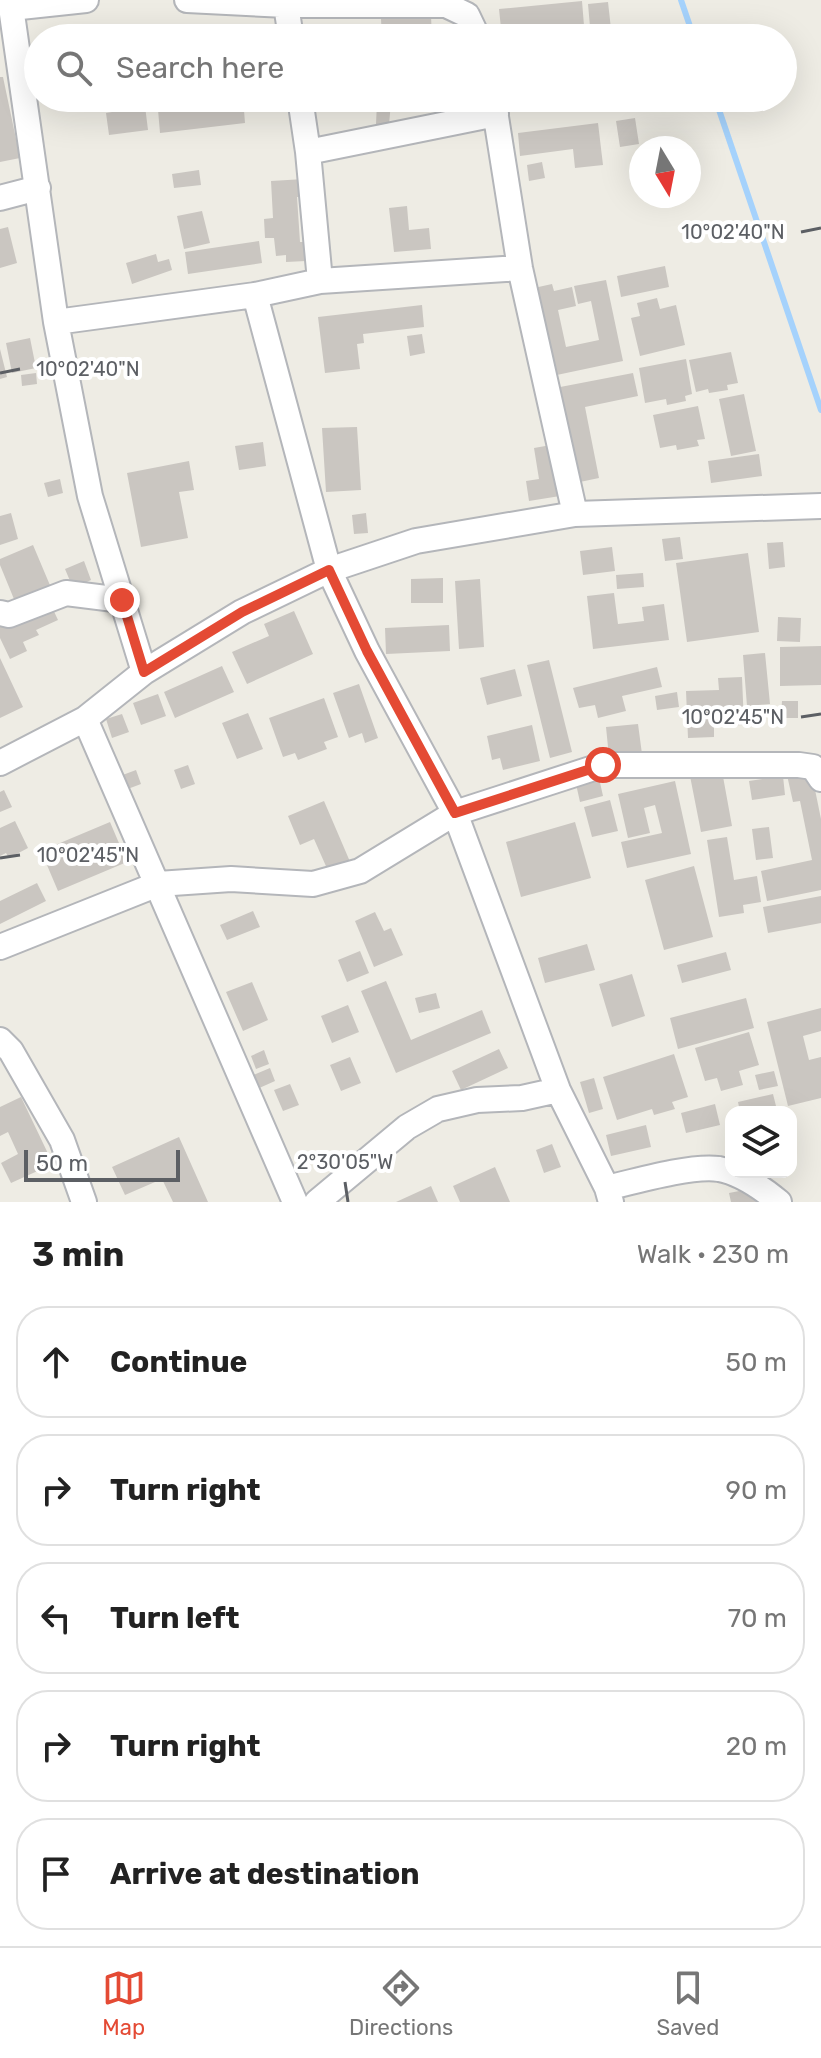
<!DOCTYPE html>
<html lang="en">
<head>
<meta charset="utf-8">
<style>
	body { margin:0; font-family:Rubik,sans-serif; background:#f6f6f6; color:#222 }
	.controls { position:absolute; right:24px; bottom:24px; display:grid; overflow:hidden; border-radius:16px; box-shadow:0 8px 32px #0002 }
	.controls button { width:72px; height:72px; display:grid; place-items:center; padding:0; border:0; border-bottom:2px solid #e0e0e0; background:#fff; color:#222; font:40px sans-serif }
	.compass { position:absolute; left:629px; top:136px; width:72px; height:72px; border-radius:50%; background:#fff; box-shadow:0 8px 32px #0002; rotate:170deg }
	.scale { position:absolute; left:24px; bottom:20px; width:156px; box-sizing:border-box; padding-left:8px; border:4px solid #5c5f64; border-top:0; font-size:22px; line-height:28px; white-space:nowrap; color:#5c5f64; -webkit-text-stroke:6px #fff; paint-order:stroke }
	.stop { position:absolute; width:24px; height:24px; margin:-18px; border:6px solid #e44a34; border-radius:50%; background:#fff }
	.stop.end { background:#e44a34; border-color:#fff; box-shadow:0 2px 8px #0008 }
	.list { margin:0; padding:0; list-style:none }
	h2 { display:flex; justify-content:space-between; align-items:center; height:104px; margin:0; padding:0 32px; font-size:34px }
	h2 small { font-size:26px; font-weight:400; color:#767676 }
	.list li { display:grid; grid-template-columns:52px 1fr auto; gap:24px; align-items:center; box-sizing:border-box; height:112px; margin:0 16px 16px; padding:0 16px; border:2px solid #e0e0e0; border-radius:32px }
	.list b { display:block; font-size:30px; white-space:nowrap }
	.list em { font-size:26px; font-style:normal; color:#767676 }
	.icon { flex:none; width:44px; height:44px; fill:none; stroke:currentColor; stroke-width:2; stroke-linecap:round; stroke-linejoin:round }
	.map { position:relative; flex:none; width:821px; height:1202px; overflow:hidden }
	.search { position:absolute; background:#fff; box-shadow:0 8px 32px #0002; left:24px; right:24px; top:24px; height:88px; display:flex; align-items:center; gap:20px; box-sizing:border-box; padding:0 28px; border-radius:44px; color:#767676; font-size:30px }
	.sheet { height:744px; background:#fff }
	nav { display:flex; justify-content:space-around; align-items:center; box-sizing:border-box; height:112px; border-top:2px solid #e0e0e0; background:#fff; font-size:22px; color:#767676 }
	nav a { display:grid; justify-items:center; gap:4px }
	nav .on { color:#e44a34 }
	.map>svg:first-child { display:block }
</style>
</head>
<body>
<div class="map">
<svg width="821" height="1202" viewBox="0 0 821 1202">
	<rect width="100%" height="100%" fill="#eeece4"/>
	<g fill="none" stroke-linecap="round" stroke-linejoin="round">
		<path stroke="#a5d2fc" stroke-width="6" d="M681 0 694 38
			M715 98 821 410"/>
	</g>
	<path fill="#cac6c1" d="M582 1 585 38H558V31L522 34 523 38H502L499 9Z
		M608 2 612 38H591L588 4Z
		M431 16 432 38H382L381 19Z
		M226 24 227 29 239 28 240 38H165V36L210 31 209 26Z
		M0 77H3L20 158 0 162Z
		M122 98H144L148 130 109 135 106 113 124 110Z
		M157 98H179L180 102 243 98 245 123 160 133Z
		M377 102H391L389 125 376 124Z
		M635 118 639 144 620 147 616 121Z
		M598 123 603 165 575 168 573 149 520 156 518 133Z
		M542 162 545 178 529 181 527 165Z
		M199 170 201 185 174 188 172 174Z
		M304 179 305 197H297L300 242H305L306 261 286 262V255L276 256 274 238H265L264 219 273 218 271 181Z
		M407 206 409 230 429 228 431 249 394 252 389 208Z
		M202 211 210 243 184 249 177 216Z
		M8 227 17 263 0 268V229Z
		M259 241 262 263 188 274 185 252Z
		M156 254 158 262 169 259 172 270 132 284 126 263Z
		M665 266 669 287 621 297 617 276Z
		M606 280 623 361 552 376 534 288 552 284 554 291 572 287 576 306 558 310 566 347 599 340 591 301 578 304 574 286Z
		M657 298 660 309 676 305 685 345 640 356 631 318 640 316 637 303Z
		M422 305 424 327 363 334 364 343 357 344 360 369 325 373 318 317Z
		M422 334 425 353 410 356 407 336Z
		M30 338 36 368 12 373 6 343Z
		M0 349 7 377 0 379Z
		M731 352 738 383 727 385 728 390 709 393 708 389 696 392 689 360Z
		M686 359 692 394 685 396 686 401 667 405 666 399 645 403 639 368Z
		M36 373 37 384 22 386 21 375Z
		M633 373 638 396 585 407 599 478 575 483 555 388Z
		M744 394 756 451 731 456 719 399Z
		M698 406 705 439 697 440 699 446 677 450 676 445 660 448 653 415Z
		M357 427 361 490 326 492 322 428Z
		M263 442 266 466 239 470 235 446Z
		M551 445 560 496 529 501 526 481 539 479 534 448Z
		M759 454 762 476 711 483 708 461Z
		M189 461 194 490 179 492 188 538 141 547 127 473Z
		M60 479 63 493 48 497 44 483Z
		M11 513 18 539 0 545V516Z
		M366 513 368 533 354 534 352 515Z
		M680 537 683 559 665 561 662 539Z
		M783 542 785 567 769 569 767 543Z
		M33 545 52 590 16 604 0 565V559Z
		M612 547 615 571 583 575 580 551Z
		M748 553 759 632 687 642 676 563Z
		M84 561 91 580 73 588 65 569Z
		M643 573 644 587 617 589 616 575Z
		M443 578V603H411V579Z
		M480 579 484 647 459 649 455 581Z
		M614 593 618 624 644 621 642 607 664 604 669 640 593 649 587 596Z
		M50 603 58 620 36 630 39 635 23 642 27 651 10 659 0 638V626Z
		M294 611 313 654 247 684 232 652 269 636 264 624Z
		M778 617 801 618 800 642 777 641Z
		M449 625 450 651 386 654 385 628Z
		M821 646V685L780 686V647Z
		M765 653 770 704 747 706 743 655Z
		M0 658 23 707 0 718Z
		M549 660 572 752 550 758 527 665Z
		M222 666 234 692 175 718 164 692Z
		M657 667 662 687 622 696 626 711 598 718 595 705 579 708 573 688Z
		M515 669 522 696 487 705 480 678Z
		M742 677 744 725 714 726V737L688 738 686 691 719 690 718 678Z
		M359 684 378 738 365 743 362 733 349 738 333 693Z
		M677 692 679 707 657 710 655 696Z
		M158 694 166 716 141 725 133 703Z
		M324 698 338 737 324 742 327 749 298 760 295 753 283 757 269 718Z
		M782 701H798V718H781Z
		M248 713 263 749 237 759 222 723Z
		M122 714 129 732 112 738 106 719Z
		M638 724 642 754 609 757 606 727Z
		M532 725 540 761 503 770 500 758 492 760 487 736Z
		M188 765 195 784 181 789 174 770Z
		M136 770 141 784 125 790 120 776Z
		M811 770 821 819V890L767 901 761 871 812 860 800 801 793 802 787 775Z
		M722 771 732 826 701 832 690 776Z
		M783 776 785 795 752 800 749 781Z
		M599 778 603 796 580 802 576 784Z
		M675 781 691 854 627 868 621 842 662 833 655 805 644 808 650 833 628 838 618 794Z
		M4 790 12 807 0 812V792Z
		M610 800 618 831 592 837 584 807Z
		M324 801 351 864 329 873 314 839 300 845 288 816Z
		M15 821 28 848 9 858 6 853 0 856V828Z
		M110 822 127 862 58 891 41 851Z
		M575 822 591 878 521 897 506 842Z
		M769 827 773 858 756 860 752 829Z
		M727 837 734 880 757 876 761 902 743 905 744 913 719 917 707 840Z
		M694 866 713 937 664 950 645 880Z
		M37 883 46 901 0 924V901Z
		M821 896V923L768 933 763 907Z
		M253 911 260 927 227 940 220 925Z
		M375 912 384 931 391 928 403 955 374 967 355 921Z
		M587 944 595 970 545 983 538 958Z
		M360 951 369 973 347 982 338 960Z
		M726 952 731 970 682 983 677 965Z
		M632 974 645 1016 612 1027 599 984Z
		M386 981 411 1040 482 1010 491 1033 396 1073 361 991Z
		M252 982 268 1020 243 1031 226 992Z
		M436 993 440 1008 419 1013 415 998Z
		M746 998 754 1028 678 1049 670 1018Z
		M348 1005 359 1032 332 1043 321 1016Z
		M821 1008V1031L803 1036 809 1060 821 1057V1098L788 1106 767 1022Z
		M749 1032 759 1065 739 1071 743 1085 721 1091 717 1078 705 1081 695 1048Z
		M499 1049 508 1068 461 1090 452 1071Z
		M264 1050 269 1064 256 1069 251 1056Z
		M674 1054 688 1097 672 1102 675 1109 654 1115 652 1109 617 1120 603 1077Z
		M350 1057 361 1083 341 1091 330 1065Z
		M270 1068 275 1081 257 1089 251 1076Z
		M774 1071 778 1086 759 1090 755 1075Z
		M594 1078 603 1109 589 1113 580 1082Z
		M290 1084 299 1105 283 1111 274 1090Z
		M773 1094 777 1110 740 1112 738 1102Z
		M21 1097 53 1164 11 1183 1 1163 18 1154 8 1132 0 1136V1107Z
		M715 1104 720 1125 686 1133 681 1113Z
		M646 1125 651 1147 611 1156 606 1135Z
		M179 1137 208 1202H173L162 1179 125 1195 112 1167Z
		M552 1144 561 1167 544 1173 536 1150Z
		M495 1167 510 1202H460L453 1186Z
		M431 1186 438 1202H396Z
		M755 1188 758 1202H731L729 1193Z"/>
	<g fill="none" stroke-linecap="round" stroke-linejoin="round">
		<g stroke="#b4b6ba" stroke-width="28">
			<path id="minor" d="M10 0 56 322 90 496 144 672
				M187 0 286 5H446L467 15 478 38
				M286 5 291 38
				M11 8 86 0
				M300 98 308 152 320 281 255 295 329 570 367 651 455 813 558 1090 607 1188 611 1202
				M493 98 520 268 575 514
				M308 152 496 114
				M0 198 38 188
				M320 281 520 268
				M56 322 255 295
				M0 613 9 615 66 593 122 600
				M85 719 295 1202
				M0 763 85 719 144 672 242 612 329 570 416 541 575 514 821 506
				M0 947 158 884 231 879 313 884 360 871 455 813 603 765H799L813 767 821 779
				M0 1040 11 1051 62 1140 84 1202
				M607 1188C636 1181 691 1165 719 1169 741 1173 762 1188 779 1202
				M317 1202 407 1127 438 1109 477 1100 522 1098 558 1090"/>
		</g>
		<use href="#minor" stroke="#fff" stroke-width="24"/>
	</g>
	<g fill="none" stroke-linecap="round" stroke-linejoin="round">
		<path stroke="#e44a34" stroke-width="10" d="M122 600 144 672 242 612 329 570 367 651 455 813 603 765"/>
	</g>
	<path fill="none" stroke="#5c5f64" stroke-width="3" d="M801 232 821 228M0 373 20 369M801 717 821 714M0 858 20 855M345 1182 348 1202"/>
	<g font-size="20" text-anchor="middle" fill="#5c5f64" stroke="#fff" stroke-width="8" stroke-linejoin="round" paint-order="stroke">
		<text x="733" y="239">10°02'40"N</text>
		<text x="88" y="376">10°02'40"N</text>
		<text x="733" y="724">10°02'45"N</text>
		<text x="88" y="862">10°02'45"N</text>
		<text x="345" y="1169">2°30'05"W</text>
	</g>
</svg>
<div class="controls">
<button><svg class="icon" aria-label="layers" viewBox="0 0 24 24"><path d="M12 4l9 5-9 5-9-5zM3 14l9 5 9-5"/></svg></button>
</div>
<svg class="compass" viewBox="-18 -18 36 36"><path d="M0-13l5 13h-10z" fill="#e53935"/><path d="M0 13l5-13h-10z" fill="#767676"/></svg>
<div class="scale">50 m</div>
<div class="stop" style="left:603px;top:765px"></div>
<div class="stop end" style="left:122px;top:600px"></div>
<div class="search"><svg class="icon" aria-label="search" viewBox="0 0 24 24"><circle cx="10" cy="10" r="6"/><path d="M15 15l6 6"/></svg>Search here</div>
</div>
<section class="sheet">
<h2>3 min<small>Walk · 230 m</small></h2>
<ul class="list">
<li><svg class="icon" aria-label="ahead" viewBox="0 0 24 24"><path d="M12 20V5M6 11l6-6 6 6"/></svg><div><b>Continue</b></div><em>50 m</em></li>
<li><svg class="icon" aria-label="right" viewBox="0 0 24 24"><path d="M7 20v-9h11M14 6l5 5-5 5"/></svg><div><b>Turn right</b></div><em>90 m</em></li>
<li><svg class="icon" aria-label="left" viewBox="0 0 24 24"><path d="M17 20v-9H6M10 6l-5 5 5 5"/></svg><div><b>Turn left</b></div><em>70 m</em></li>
<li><svg class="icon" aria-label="right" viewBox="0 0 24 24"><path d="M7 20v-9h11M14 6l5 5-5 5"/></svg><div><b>Turn right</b></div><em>20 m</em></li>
<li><svg class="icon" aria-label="arrive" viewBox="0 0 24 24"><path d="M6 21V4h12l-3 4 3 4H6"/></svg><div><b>Arrive at destination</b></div></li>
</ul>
</section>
<nav>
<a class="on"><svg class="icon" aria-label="map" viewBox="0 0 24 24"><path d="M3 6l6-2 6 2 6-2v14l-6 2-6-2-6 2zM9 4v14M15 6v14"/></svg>Map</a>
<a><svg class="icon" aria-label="directions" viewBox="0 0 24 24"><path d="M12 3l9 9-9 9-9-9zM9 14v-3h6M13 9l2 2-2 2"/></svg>Directions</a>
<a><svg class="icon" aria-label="saved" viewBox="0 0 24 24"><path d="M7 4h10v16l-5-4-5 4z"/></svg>Saved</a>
</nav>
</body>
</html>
